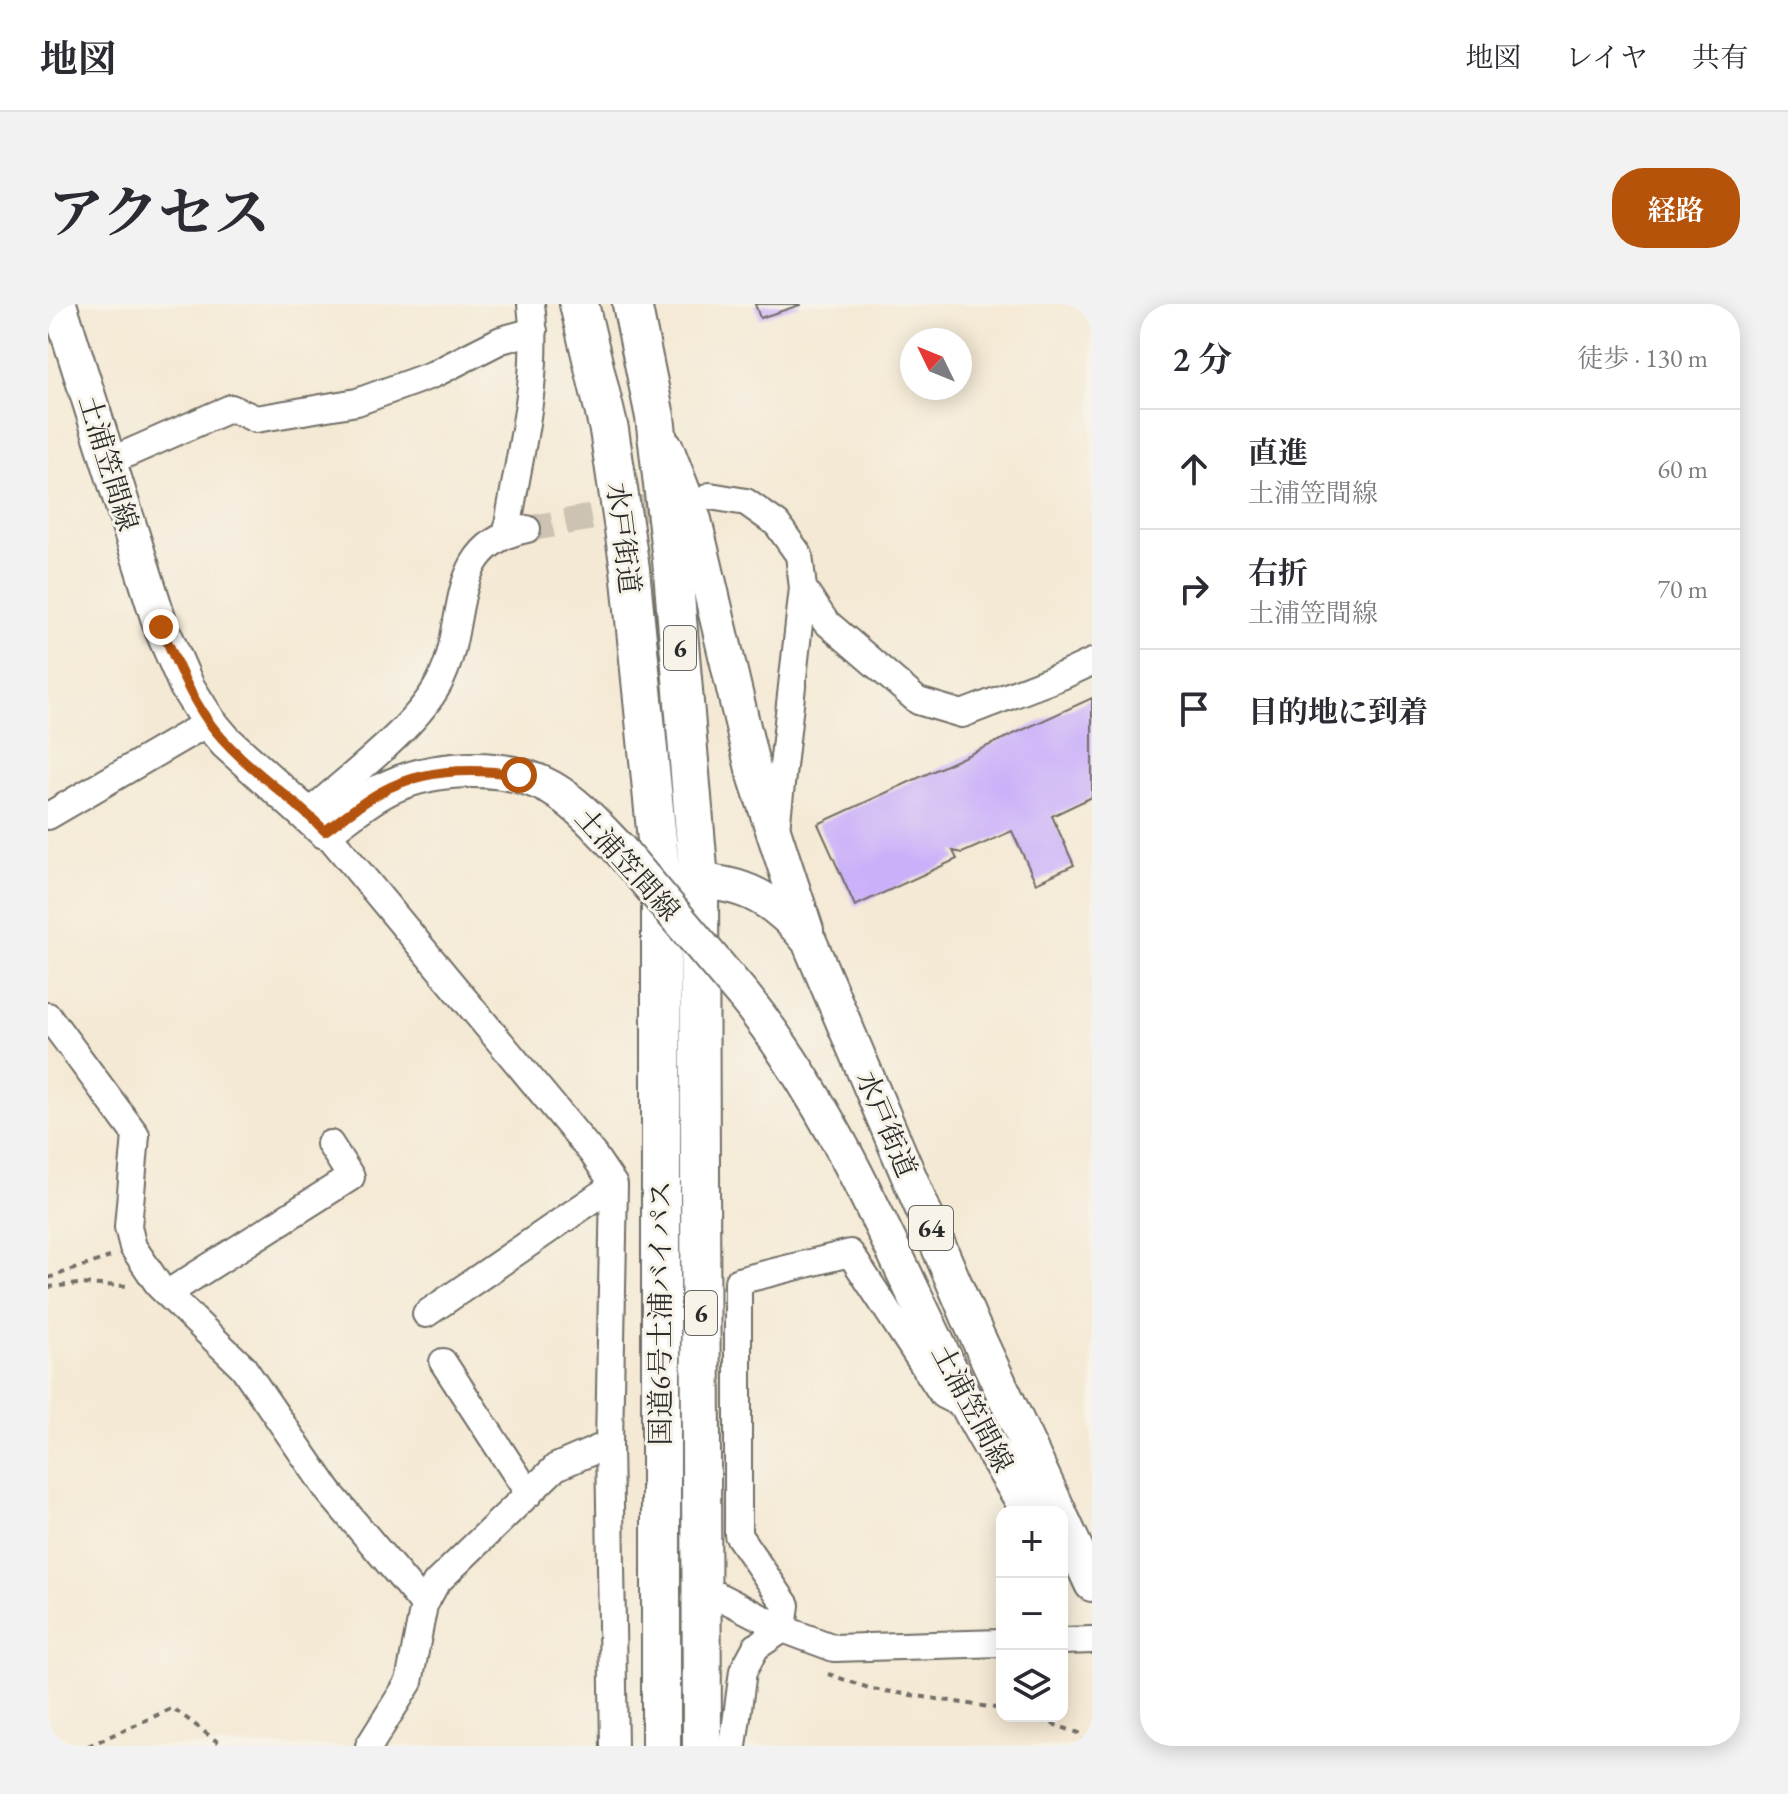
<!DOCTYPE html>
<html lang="ja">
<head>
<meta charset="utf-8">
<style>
	body { margin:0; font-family:"EB Garamond","Noto Serif JP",serif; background:#f2f2f3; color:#2b2b33 }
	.controls { position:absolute; right:24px; bottom:24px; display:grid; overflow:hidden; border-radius:16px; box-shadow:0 4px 20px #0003 }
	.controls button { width:72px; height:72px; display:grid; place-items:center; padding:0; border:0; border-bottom:2px solid #e1e1e2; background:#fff; color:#2b2b33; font:40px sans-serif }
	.compass { position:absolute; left:852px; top:24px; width:72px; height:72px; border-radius:50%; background:#fff; box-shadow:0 4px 20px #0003; rotate:313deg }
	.stop { position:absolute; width:24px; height:24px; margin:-18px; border:6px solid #b45309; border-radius:50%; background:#fff }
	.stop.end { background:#b45309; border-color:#fff; box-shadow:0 2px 8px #0008 }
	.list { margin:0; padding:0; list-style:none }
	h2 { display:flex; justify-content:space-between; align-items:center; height:104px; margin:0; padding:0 32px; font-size:34px }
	h2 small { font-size:26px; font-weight:400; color:#7c7c81 }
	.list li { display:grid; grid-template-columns:52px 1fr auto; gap:24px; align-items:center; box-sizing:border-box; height:120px; padding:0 32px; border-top:2px solid #e1e1e2 }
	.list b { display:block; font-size:30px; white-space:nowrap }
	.list p { margin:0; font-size:26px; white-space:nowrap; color:#7c7c81 }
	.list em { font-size:26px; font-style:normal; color:#7c7c81 }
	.icon { flex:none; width:44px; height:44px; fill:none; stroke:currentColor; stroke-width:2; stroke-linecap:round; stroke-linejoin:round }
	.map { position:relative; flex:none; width:1044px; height:1442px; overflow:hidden; border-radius:32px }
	header { display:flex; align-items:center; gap:48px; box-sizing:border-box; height:112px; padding:0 40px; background:#fff; border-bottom:2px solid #e1e1e2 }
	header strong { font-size:38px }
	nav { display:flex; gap:44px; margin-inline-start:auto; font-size:28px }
	.intro { display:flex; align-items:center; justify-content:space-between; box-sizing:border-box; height:192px; padding:0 48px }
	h1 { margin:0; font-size:56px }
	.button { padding:20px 36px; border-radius:32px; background:#b45309; color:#fff; font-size:28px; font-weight:700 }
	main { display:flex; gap:48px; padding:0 48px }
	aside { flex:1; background:#fff; border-radius:32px; box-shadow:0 4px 20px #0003 }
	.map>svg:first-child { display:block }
</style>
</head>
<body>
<header>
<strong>地図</strong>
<nav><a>地図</a><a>レイヤ</a><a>共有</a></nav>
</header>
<div class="intro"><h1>アクセス</h1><a class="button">経路</a></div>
<main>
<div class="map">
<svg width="1044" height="1442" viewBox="0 0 1044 1442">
	<rect width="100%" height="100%" fill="#f7f3e8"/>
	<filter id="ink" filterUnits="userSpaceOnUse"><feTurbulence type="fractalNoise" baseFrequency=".0125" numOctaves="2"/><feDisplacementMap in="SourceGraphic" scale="16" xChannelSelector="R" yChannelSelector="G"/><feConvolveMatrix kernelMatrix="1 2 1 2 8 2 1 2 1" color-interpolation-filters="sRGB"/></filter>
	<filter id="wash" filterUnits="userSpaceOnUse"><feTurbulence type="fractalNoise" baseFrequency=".006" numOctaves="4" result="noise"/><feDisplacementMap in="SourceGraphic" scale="32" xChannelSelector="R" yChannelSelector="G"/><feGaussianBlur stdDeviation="1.8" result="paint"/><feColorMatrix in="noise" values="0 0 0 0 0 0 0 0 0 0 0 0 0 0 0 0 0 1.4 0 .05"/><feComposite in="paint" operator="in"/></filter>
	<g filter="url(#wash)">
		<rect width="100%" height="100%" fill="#f4e9d4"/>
		<g id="blocks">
			<path fill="#cab0f9" d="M707 0H752V1L712 14Z
				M1044 394V493L1004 512 1026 561 988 579 964 527 914 549 905 547 909 555 807 602 770 520Z"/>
		</g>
	</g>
	<g filter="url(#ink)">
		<use href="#blocks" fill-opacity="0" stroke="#716e66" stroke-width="2"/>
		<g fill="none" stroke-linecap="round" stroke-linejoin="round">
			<path stroke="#ccc3b2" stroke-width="26" stroke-dasharray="26 13" stroke-linecap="butt" d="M479 225 633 197"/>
			<g stroke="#716e66" stroke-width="30">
				<path id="minor" d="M60 158 183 104 208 115 309 98 386 70 453 36 486 27
					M662 192 698 198 729 220 751 251 755 284 728 525
					M459 228C470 154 493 75 483 0
					M755 284 777 317 870 397 914 410 1016 371 1044 358
					M260 510C299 474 367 425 391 379 422 323 395 241 479 225
					M0 512 161 418
					M277 527 545 850 566 881 561 1140 566 1442
					M0 712 88 831 80 923 85 943 112 983 195 1063 281 1188 376 1301 388 1279 508 1163 561 1140
					M120 989 303 873 282 840
					M378 1010 566 881
					M395 1058 481 1190
					M653 1283 735 1325 786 1344 954 1339
					M1014 1337 1044 1336
					M321 1442 361 1378 376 1301
					M685 1442 695 1367 708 1343 735 1325 738 1301 690 1231V977L802 949 895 1091 921 1104"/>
			</g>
			<g stroke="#716e66" stroke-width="38">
				<path id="major" d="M11 0 113 323 139 383 161 418 178 438 277 527C295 515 312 499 332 488 379 462 455 457 503 484 529 499 550 523 571 545
					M618 144 646 216 705 465 758 626
					M625 576C687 576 722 588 761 637L924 1021 1011 1208
					M694 690C794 813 849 962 920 1102 938 1138 961 1173 981 1208
					M1014 1215 1044 1280"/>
			</g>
			<g stroke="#716e66" stroke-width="42">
				<path id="highway" d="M531 0 561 126 582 265 613 576V1442
					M584 0 607 113 624 256 651 576 654 1442"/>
			</g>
			<path stroke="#716e66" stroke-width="4" stroke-dasharray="6 6" stroke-linecap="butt" d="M0 974 62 953
				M0 983 31 980 81 982
				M780 1370 824 1385 954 1405
				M981 1412 1031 1429 1039 1442
				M40 1442 125 1404 175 1442"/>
			<use href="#minor" stroke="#fff" stroke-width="26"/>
			<use href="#major" stroke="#fff" stroke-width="34"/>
			<use href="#highway" stroke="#fff" stroke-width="38"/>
			<g stroke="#716e66" stroke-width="38" stroke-linecap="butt">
				<path id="major-bridge" d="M571 545 694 690"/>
			</g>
			<use href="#major-bridge" stroke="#fff" stroke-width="34"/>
		</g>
	</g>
	<g fill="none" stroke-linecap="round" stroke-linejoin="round" filter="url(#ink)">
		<path stroke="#b45309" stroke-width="10" d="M113 323C127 355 140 388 160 417 190 459 241 490 277 527 295 514 313 499 333 488 374 465 425 464 471 471"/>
	</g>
	<g text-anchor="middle" stroke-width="6" stroke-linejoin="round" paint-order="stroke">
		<g fill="#f7f3e8" stroke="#686764" stroke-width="2">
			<rect x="616" y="322" width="32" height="44" rx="6"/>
			<rect x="861" y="902" width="44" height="44" rx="6"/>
			<rect x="637" y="987" width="32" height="44" rx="6"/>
		</g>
		<g font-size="26" font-weight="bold" fill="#2b2b2b">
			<text x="632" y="353">6</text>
			<text x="883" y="933">64</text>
			<text x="653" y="1018">6</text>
		</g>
		<g font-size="28" fill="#2b2b2b" stroke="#f7f3e8">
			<text transform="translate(61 159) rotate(73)" y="10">土浦笠間線</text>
			<text transform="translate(576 234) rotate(83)" y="10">水戸街道</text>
			<text transform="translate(580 560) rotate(48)" y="10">土浦笠間線</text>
			<text transform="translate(839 820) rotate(67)" y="10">水戸街道</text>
			<text transform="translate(612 1009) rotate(-90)" y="10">国道6号土浦バイパス</text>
			<text transform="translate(925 1104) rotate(62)" y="10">土浦笠間線</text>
		</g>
	</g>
</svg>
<div class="controls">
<button>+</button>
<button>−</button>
<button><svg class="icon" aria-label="layers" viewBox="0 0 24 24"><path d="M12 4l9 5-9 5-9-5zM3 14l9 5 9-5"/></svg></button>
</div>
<svg class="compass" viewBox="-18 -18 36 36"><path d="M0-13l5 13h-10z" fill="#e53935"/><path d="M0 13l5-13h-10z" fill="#7c7c81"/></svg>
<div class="stop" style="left:471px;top:471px"></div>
<div class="stop end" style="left:113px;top:323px"></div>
</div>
<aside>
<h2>2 分<small>徒歩 · 130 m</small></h2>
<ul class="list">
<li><svg class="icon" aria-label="ahead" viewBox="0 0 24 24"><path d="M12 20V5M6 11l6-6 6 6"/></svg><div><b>直進</b><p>土浦笠間線</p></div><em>60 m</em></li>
<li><svg class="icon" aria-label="right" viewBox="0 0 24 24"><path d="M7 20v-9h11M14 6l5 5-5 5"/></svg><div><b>右折</b><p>土浦笠間線</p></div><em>70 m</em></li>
<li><svg class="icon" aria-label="arrive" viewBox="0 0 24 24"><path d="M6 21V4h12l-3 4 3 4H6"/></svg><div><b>目的地に到着</b></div></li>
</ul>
</aside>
</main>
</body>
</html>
